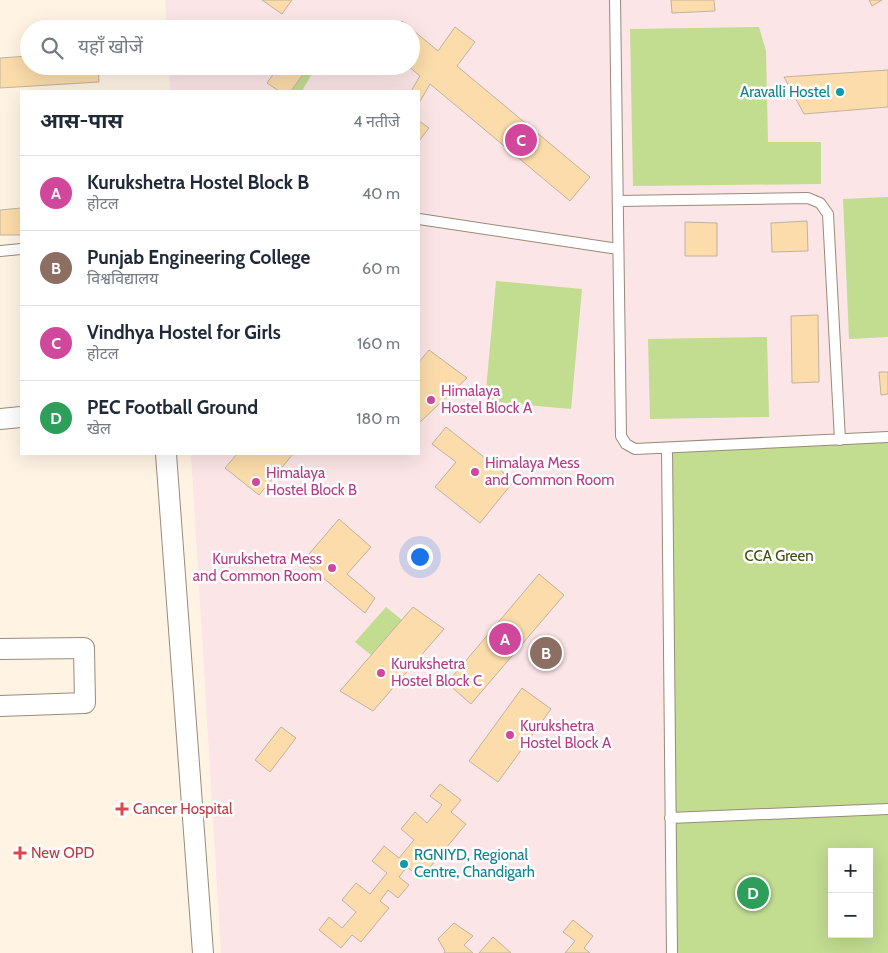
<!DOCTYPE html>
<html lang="hi">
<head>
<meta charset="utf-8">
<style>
	body { margin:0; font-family:Cabin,"Noto Sans Devanagari",sans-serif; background:#f2f2f3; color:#1f2937 }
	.controls { position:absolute; right:15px; bottom:15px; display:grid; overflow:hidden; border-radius:0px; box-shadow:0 5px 20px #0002 }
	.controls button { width:45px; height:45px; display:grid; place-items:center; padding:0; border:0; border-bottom:1px solid #e0e1e3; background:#fff; color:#1f2937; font:25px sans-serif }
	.you { position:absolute; left:419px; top:556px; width:18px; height:18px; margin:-12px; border:4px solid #fff; border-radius:50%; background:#1a73e8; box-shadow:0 0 0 8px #1a73e833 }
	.badge { display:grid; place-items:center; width:32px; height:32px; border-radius:50%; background:#7c3aed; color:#fff; font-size:16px; font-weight:700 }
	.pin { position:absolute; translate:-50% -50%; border:2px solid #fff; box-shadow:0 1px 5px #0006 }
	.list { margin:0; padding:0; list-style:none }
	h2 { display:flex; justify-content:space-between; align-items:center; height:65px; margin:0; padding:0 20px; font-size:21px }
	h2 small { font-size:16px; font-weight:400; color:#747a83 }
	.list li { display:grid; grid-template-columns:32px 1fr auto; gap:15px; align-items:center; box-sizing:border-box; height:75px; padding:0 20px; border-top:1px solid #e0e1e3 }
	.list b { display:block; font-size:19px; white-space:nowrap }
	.list p { margin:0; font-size:16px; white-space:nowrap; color:#747a83 }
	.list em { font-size:16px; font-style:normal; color:#747a83 }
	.icon { flex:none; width:28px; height:28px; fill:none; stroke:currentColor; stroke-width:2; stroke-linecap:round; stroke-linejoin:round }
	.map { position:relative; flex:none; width:888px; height:953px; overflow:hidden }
	.search { position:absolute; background:#fff; box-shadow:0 5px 20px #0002; left:20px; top:20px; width:400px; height:55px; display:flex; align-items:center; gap:12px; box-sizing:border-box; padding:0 18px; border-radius:28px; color:#747a83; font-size:19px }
	.panel { position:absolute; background:#fff; box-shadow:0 5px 20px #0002; left:20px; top:90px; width:400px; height:365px; border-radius:0px }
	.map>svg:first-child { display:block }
</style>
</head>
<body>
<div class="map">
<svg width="888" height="953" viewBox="0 0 888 953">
	<rect width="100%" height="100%" fill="#fff4e4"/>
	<path fill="#fbe5e7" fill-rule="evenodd" d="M165 0H888V953H221L191 454H419V91H170L169 66H411V29H167ZM832 852H869V934H832Z"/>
	<path fill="#c2dc90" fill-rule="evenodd" d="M759 27 766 51 768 142H821V184L633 186 630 29Z
		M309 66H316L302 91H291Z
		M888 197V337L849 339 843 199Z
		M496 281 582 289 571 409 485 401Z
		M767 337 769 417 650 419 648 339Z
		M888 440V807L673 817 668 450Z
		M386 607 402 620 371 655 355 642Z
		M888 810V953H676L673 819ZM832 852H869V934H832Z"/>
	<path fill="#fbdcaa" stroke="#bfb3a0" d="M262 0H292L282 14Z
		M671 0H714L715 11 672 13Z
		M869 0H882L872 6Z
		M402 21 438 51 455 27 475 42 457 66 590 177 570 201 430 84 419 103V91H411L420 76 408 66H411V29H395Z
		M29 56V66H98L99 82 0 88V58Z
		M279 66H309L291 91H279L267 83Z
		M888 70V107L804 114 784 77Z
		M419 121 429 128 419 141Z
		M21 208V235H0V210Z
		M807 221 808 251 772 252 771 223Z
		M685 222 717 223V256H685Z
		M818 315 819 382 792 383 791 316Z
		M429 350 467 378 419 423V362Z
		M879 372H888V394L881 395Z
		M446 427 514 481 480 523 435 487 456 462 432 444Z
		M237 454H293L259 495 225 468Z
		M339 519 371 547 347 574 375 598 365 613 303 561Z
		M539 574 564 595 471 704 447 683Z
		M413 607 444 629 373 711 340 691Z
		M522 688 551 709 498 782 469 761Z
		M281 727 296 738 270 772 255 760Z
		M440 784 461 800 451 812 466 824 421 878 407 867 399 877 409 885 398 898 388 890 380 901 389 908 361 942 352 935 341 948 319 930 329 917 342 928 356 912 342 900 356 883 370 894 387 873 372 861 384 846 399 858 414 840 401 829 415 812 427 823 442 805 430 796Z
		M573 920 593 936 584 948 590 953H565L575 941 563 932Z
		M454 923 473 936 464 945 473 953H444L445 951 438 939Z
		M493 937 511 953H479Z"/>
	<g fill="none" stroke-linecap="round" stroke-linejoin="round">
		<g stroke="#988b79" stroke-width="12">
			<path id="service" d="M615 0 621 436 626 444 635 449 888 437
				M618 201 808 198 820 203 828 214 840 440
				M419 219 618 249
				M0 251 21 249
				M667 448 672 953
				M670 818 888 809"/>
		</g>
		<g stroke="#988b79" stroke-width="22">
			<path id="minor" d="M0 419 21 417
				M166 454 203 953
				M0 649 84 648 85 703 0 706"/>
		</g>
		<use href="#service" stroke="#fff" stroke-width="10"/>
		<use href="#minor" stroke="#fff" stroke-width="20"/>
	</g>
	<g fill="#0f9aa8" stroke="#fff" stroke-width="2">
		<circle cx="840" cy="92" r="5"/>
		<circle cx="404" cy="864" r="5"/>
	</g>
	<g fill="#d1479c" stroke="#fff" stroke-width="2">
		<circle cx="431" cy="400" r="5"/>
		<circle cx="475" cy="472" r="5"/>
		<circle cx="256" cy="482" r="5"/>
		<circle cx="332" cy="568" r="5"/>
		<circle cx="381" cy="673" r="5"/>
		<circle cx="510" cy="735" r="5"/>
	</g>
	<g fill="#e0444e" stroke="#fff" stroke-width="2">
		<path d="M119.5 801.5h5v5h5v5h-5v5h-5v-5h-5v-5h5z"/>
		<path d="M17.5 845.5h5v5h5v5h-5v5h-5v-5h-5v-5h5z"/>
	</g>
	<g text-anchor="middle" stroke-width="5" stroke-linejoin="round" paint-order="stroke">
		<g font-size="15" fill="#0d838f" stroke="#fff" text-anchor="end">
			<text x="830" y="97">Aravalli Hostel</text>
			<text x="414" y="860" text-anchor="start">RGNIYD, Regional<tspan x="414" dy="17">Centre, Chandigarh</tspan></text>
		</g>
		<g font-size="15" fill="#b23c85" stroke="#fff" text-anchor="start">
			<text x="441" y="396">Himalaya<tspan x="441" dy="17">Hostel Block A</tspan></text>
			<text x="485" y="468">Himalaya Mess<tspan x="485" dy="17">and Common Room</tspan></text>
			<text x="266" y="478">Himalaya<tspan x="266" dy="17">Hostel Block B</tspan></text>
			<text x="322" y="564" text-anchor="end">Kurukshetra Mess<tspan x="322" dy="17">and Common Room</tspan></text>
			<text x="391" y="669">Kurukshetra<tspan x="391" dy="17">Hostel Block C</tspan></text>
			<text x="520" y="731">Kurukshetra<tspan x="520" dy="17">Hostel Block A</tspan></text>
		</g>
		<g font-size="15" fill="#3d4e0b" stroke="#fff">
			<text x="779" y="561">CCA Green</text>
		</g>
		<g font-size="15" fill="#be3a42" stroke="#fff" text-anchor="start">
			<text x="133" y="814">Cancer Hospital</text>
			<text x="31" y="858">New OPD</text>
		</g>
	</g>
</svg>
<div class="controls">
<button>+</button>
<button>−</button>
</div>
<div class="you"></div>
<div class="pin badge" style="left:505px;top:639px;background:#d1479c">A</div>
<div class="pin badge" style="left:546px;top:653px;background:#8d6e63">B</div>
<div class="pin badge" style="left:521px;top:140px;background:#d1479c">C</div>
<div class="pin badge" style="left:753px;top:893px;background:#2e9e5b">D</div>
<div class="search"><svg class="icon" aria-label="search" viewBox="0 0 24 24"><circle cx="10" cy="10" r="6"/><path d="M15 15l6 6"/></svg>यहाँ खोजें</div>
<section class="panel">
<h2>आस-पास<small>4 नतीजे</small></h2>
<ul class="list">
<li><span class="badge" style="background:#d1479c">A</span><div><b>Kurukshetra Hostel Block B</b><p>होटल</p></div><em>40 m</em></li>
<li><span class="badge" style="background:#8d6e63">B</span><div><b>Punjab Engineering College</b><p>विश्वविद्यालय</p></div><em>60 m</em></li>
<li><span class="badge" style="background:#d1479c">C</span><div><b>Vindhya Hostel for Girls</b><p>होटल</p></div><em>160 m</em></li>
<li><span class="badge" style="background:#2e9e5b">D</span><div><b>PEC Football Ground</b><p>खेल</p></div><em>180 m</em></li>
</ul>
</section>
</div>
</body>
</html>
